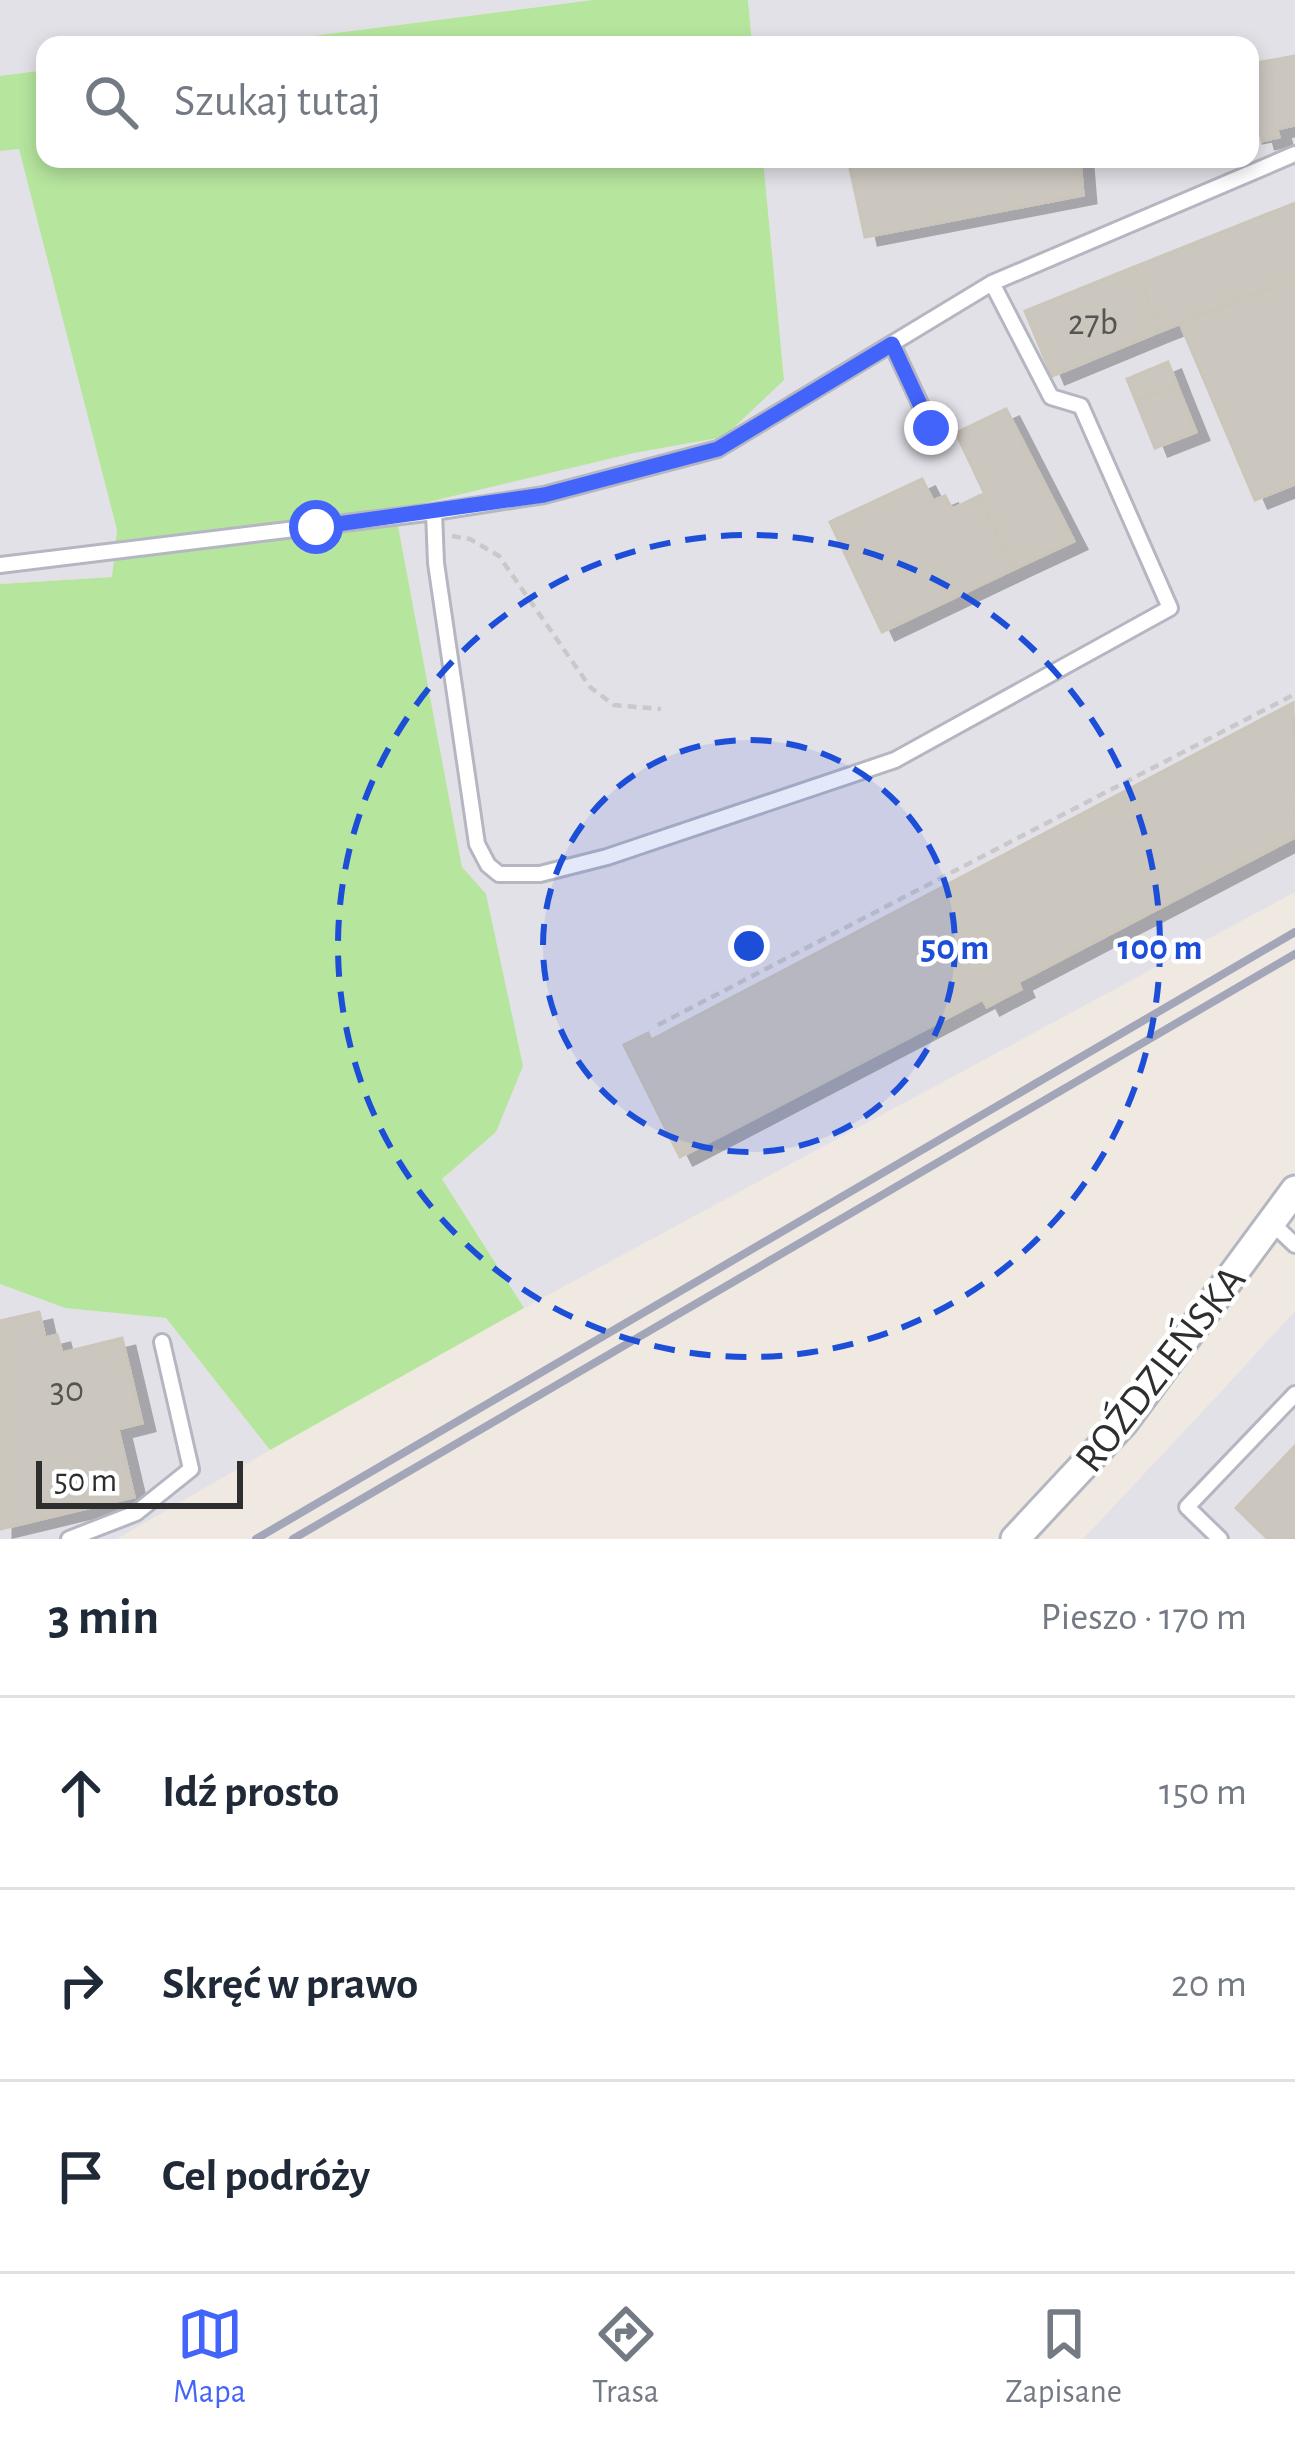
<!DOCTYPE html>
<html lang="pl">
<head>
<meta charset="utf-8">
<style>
	body { margin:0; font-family:"Alegreya Sans",sans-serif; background:#f6f6f7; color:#1f2937 }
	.scale { position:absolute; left:36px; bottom:30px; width:207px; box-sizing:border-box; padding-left:12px; border:6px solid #2e2e2e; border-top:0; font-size:33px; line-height:42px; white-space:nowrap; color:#2e2e2e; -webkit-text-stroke:9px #fff; paint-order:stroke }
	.stop { position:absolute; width:36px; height:36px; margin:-27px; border:9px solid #4264fb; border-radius:50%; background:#fff }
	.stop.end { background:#4264fb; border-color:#fff; box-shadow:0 3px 12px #0008 }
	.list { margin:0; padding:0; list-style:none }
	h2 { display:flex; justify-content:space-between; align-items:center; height:156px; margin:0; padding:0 48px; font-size:51px }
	h2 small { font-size:39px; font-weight:400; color:#747a83 }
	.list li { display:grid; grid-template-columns:78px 1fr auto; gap:36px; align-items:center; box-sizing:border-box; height:192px; padding:0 48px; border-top:3px solid #e0e1e3 }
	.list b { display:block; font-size:45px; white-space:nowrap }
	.list em { font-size:39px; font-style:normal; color:#747a83 }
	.icon { flex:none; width:66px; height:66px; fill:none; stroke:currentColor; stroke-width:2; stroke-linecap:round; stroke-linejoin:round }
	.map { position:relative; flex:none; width:1295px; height:1539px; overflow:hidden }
	.search { position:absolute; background:#fff; box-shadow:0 6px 18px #0003; left:36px; right:36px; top:36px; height:132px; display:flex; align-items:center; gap:30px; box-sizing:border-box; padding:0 42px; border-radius:24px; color:#747a83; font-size:45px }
	.sheet { height:732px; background:#fff }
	nav { display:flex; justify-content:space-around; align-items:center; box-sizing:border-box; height:168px; border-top:3px solid #e0e1e3; background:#fff; font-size:33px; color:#747a83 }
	nav a { display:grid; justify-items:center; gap:6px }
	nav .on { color:#4264fb }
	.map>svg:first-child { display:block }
</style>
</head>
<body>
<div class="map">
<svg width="1295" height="1539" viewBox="0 0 1295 1539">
	<defs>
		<filter id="shadow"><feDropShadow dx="13" dy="8" stdDeviation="0" flood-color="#0004"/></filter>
	</defs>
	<rect width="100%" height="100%" fill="#efe9e1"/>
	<path fill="#e3e1e8" d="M0 0H593L242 45H45V70L0 76Z
		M748 0H1295V892L524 1308 442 1179 496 1132 486 895 462 868 395 510 634 453 724 437 784 380 763 159H1250V45H752Z
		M19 148 117 530 113 577 0 584V151Z
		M0 1284 65 1308 166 1318 270 1450 117 1539H0Z
		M1295 1311V1539H1083L1219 1394Z"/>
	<path fill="#b6e59e" d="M593 0H748L752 45H242Z
		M45 70V159H763L784 380 724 437 634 453 395 510 462 867 486 894 523 1066 496 1132 442 1179 524 1308 270 1450 166 1318 65 1308 0 1284V584L112 577 117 530 19 149 0 151V76Z"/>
	<path fill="#cbc7bf" stroke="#cbc5ba" stroke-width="3" filter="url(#shadow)" d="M1295 56V125L1277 129 1279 137 1262 141 1260 133 1250 135V64Z
		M848 159H1080L1083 195 865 237Z
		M1295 203V278L1161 331 1134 267Z
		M1134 267 1161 331 1052 376 1025 311Z
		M1295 278V484L1255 500 1180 323Z
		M1168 362 1177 385 1136 401 1127 379Z
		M1177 385 1196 432 1155 448 1136 401Z
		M1006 409 1074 541 1014 569 979 496 985 494 956 433Z
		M922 479 933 501 945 496 952 509 979 496 1014 569 882 632 830 522Z
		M1293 703 1295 837 1018 982 1021 989 1000 1000 987 1007 983 999 680 1157 624 1045 648 1033 651 1040Z
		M39 1312 45 1338 57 1335 62 1353 122 1338 142 1423 118 1429 134 1497 0 1529V1321Z
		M1295 1446V1539H1268L1236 1508Z"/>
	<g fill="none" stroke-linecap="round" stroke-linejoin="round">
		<g stroke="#b4b7c1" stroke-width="20">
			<path id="lane" d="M892 344 931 427
				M434 512 436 563 477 844 488 865 499 874H540L607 857 895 760 1170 608 1081 406 1051 397 992 283
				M0 565 434 512 544 495 718 449 992 283 1295 154
				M1271 1222 1295 1245
				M69 1539 136 1513 191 1469 162 1342
				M1220 1539 1187 1507 1295 1394"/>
		</g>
		<g stroke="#b4b7c1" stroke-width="33">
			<path id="street" d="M1015 1539 1124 1422 1295 1190"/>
		</g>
		<path stroke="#c9c9c9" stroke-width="4.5" stroke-dasharray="9 6" stroke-linecap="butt" d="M452 536 470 539 499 556 590 687 614 705 661 709
			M658 1025 1295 694"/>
		<use href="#lane" stroke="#fff" stroke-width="14"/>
		<use href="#street" stroke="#fff" stroke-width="27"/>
		<path stroke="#a3a6b8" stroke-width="8" d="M256 1539 1295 932
			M293 1539 1295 954"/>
	</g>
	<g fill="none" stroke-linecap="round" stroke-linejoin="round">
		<path stroke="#4264fb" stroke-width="15" d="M316 527 544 495 718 449 892 344 931 428"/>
	</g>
	<circle cx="749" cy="946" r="206" fill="#1d4ed8" fill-opacity=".12"/>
	<g fill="none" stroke="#1d4ed8" stroke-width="6" stroke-dasharray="21 15">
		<circle cx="749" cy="946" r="206"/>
		<circle cx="749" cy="946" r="411"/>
	</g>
	<g text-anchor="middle" stroke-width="9" stroke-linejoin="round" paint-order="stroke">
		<g font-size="36" fill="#555452">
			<text x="1093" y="334">27b</text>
			<text x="67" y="1401">30</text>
		</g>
		<g font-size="42" fill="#2e2e2e" stroke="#fff">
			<text transform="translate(1159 1368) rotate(-52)" y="15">ROŹDZIEŃSKA</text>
		</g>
	</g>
	<circle cx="749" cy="946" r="18" fill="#1d4ed8" stroke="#fff" stroke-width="6"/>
	<g font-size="36" text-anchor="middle" font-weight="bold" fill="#1d4ed8" stroke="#fff" stroke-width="9" stroke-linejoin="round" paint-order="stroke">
		<text x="955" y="959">50 m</text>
		<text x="1160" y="959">100 m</text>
	</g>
</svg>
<div class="scale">50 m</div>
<div class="stop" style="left:316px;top:527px"></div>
<div class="stop end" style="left:931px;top:428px"></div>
<div class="search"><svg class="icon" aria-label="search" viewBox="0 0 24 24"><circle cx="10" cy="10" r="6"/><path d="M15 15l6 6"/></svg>Szukaj tutaj</div>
</div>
<section class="sheet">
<h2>3 min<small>Pieszo · 170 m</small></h2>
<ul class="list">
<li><svg class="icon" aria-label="ahead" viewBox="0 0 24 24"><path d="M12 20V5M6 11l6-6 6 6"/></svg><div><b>Idź prosto</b></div><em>150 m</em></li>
<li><svg class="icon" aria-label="right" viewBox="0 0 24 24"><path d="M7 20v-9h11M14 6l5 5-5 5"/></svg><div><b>Skręć w prawo</b></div><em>20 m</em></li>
<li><svg class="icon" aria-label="arrive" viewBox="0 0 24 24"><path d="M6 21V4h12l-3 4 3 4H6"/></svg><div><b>Cel podróży</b></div></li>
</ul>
</section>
<nav>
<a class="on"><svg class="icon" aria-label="map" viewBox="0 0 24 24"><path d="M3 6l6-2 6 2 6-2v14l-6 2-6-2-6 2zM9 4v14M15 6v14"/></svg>Mapa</a>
<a><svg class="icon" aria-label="directions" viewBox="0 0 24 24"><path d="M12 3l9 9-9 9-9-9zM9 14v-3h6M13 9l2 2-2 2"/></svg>Trasa</a>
<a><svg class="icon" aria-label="saved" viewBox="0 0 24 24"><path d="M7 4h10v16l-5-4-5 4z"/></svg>Zapisane</a>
</nav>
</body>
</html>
